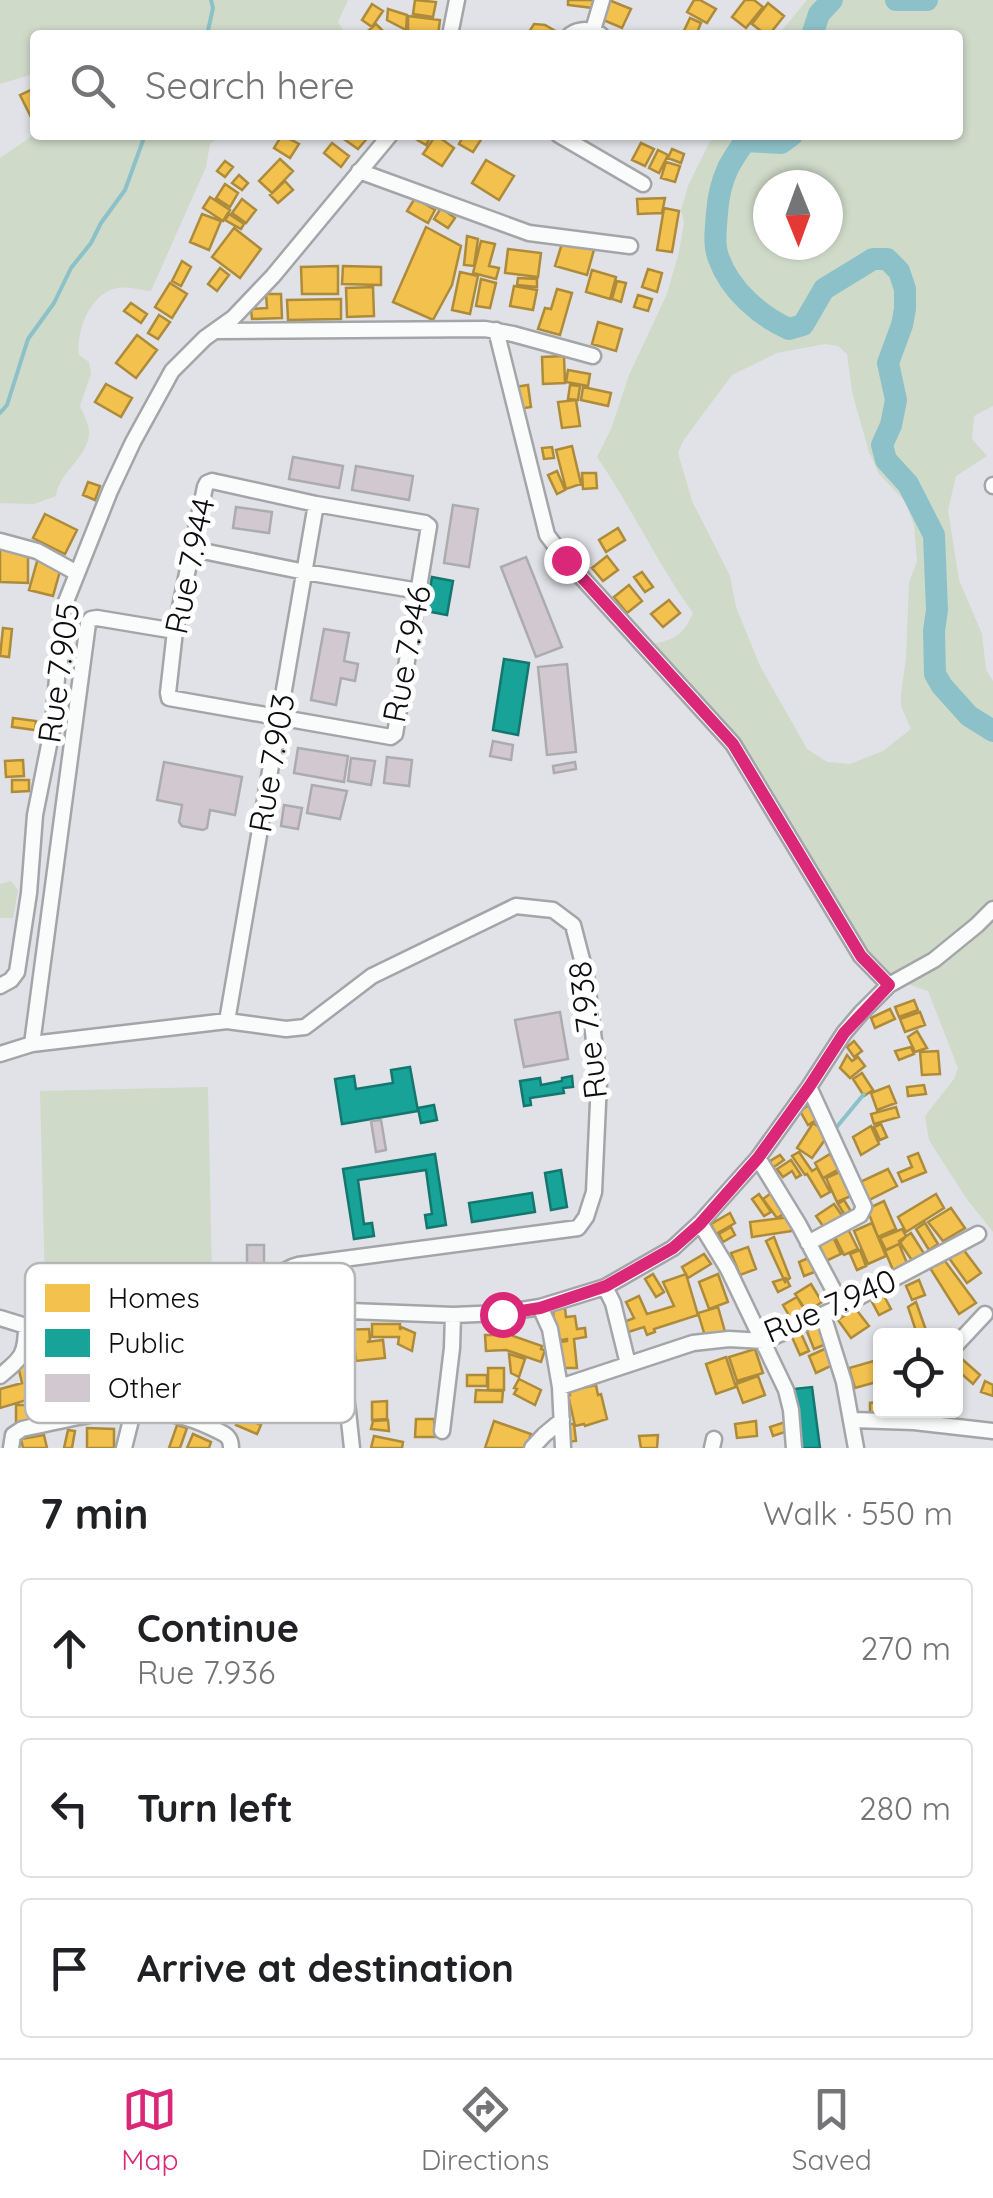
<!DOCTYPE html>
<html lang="en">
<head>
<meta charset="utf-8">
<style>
	body { margin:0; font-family:Quicksand,sans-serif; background:#f2f2f2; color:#202124 }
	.controls { position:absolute; right:30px; bottom:30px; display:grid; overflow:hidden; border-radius:10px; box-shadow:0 2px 8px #0004 }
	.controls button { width:90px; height:90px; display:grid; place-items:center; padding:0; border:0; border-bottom:2px solid #e0e0e0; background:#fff; color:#202124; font:50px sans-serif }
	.compass { position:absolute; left:753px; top:170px; width:90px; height:90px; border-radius:50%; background:#fff; box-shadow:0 2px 8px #0004; rotate:179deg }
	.stop { position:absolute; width:30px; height:30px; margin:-22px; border:8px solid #db2777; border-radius:50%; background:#fff }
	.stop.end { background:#db2777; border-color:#fff; box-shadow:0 2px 10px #0008 }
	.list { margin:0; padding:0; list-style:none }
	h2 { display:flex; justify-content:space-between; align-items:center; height:130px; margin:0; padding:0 40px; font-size:42px }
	h2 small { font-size:32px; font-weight:400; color:#757577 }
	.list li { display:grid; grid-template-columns:65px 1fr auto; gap:30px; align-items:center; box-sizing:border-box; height:140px; margin:0 20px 20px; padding:0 20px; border:2px solid #e0e0e0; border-radius:10px }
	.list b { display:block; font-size:38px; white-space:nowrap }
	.list p { margin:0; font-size:32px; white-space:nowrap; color:#757577 }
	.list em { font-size:32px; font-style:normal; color:#757577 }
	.icon { flex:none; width:55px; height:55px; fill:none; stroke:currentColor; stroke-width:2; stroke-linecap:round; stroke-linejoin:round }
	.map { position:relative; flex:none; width:993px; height:1448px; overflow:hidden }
	.search { position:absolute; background:#fff; box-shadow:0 2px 8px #0004; left:30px; right:30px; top:30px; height:110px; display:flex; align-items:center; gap:25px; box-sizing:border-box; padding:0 35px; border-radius:10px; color:#757577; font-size:38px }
	.sheet { height:610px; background:#fff }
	nav { display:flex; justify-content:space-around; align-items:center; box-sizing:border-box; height:140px; border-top:2px solid #e0e0e0; background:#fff; font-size:28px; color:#757577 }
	nav a { display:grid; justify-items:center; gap:5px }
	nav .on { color:#db2777 }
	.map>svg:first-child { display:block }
</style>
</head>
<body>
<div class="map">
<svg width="993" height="1448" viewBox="0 0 993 1448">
	<rect width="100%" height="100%" fill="#e0e2e7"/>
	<path fill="#cfdac9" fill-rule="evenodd" d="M0 0H348L338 22 346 35H35V77L30 75 0 84Z
		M807 0H993V406L974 416 972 439 987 456 956 476 948 510 959 580 982 634 986 670 993 681V1232L966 1198 929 1140 925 1116 954 1079 958 1068 928 991 859 967 737 757 639 646C668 641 680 642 693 613 657 563 632 508 597 457L611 429 629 375 667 294 679 252 684 222 681 210 688 186 713 135H958V35H778ZM768 185H828V245H768ZM825 344 838 346 847 354 852 392 869 452 879 474 905 501 914 525 917 561 909 583 906 658 901 694V706L911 729 883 751 850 764 827 762 807 749 760 666 736 607 730 576 692 501 678 453 683 441 732 375 777 353Z
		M35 134 221 135 210 144 206 167 151 291C141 290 127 286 117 288 90 293 76 331 79 355L89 362 91 374 80 406C83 413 88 422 89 430 91 456 58 472 56 496L34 504 0 503V158Z
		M11 881 18 890 13 918H0V884Z
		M208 1087 212 1276 45 1281 40 1091Z"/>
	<path fill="#f2c14e" stroke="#ad8b3b" stroke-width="2.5" d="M415 0 436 2 433 17 413 14Z
		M568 0H594L593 8 568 5Z
		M609 0 631 9 622 28 601 19Z
		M694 0H700L716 9 707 23 687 12Z
		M745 0H754L763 7 746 28 732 17Z
		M768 3 784 16 769 35H766L752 24Z
		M372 4 383 11 372 27 362 20Z
		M388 9 407 15 406 30 387 20Z
		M408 16 440 20 438 35H418L408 30Z
		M690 18 701 23 696 35H682Z
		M376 24 384 32 381 35H374L369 30Z
		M534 24 545 25 557 32 555 35H527Z
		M35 88V115L31 117 20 95Z
		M282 135 299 144 290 158 274 148Z
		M338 135H370L358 149Z
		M409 135H432L426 145Z
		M436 135 454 148 442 166 423 154Z
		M464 135H484L473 152 459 144Z
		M332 143 349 156 341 167 324 153Z
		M641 143 654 149 645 166 632 160Z
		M672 149 684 154 681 163 668 158Z
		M658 150 668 155 659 173 649 168Z
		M280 159 293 171 272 193 259 181Z
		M486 160 514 176 499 200 472 183Z
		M225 161 233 167 225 177 217 171Z
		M666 162 680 166 675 182 661 178Z
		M239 175 248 183 242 190 232 183Z
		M285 181 293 190 278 203 270 195Z
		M225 184 238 193 230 207 216 198Z
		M210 197 230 210 223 221 203 208Z
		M415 198 435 210 428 223 407 211Z
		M665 198 662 213 638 214 637 199Z
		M242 199 256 210 246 223 232 213Z
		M441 208 455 218 448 228 434 219Z
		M664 208 679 211 672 252 657 250Z
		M202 214 221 221 209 250 190 242Z
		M229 214 244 224 241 229 225 220Z
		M426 227 461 246 452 285 433 320 393 302Z
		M234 228 261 249 240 278 212 257Z
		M467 236 478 239 474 266 464 265Z
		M564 237 595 246 587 275 555 266Z
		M481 241 495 244 489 266 499 268 496 279 473 273Z
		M508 249 541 253 538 277 505 273Z
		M182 261 191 267 181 286 172 281Z
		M338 266V294H302L301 267Z
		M343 266 381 267V285L342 284Z
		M220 268 229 275 217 291 208 284Z
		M648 269 662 273 657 292 642 287Z
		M592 270 616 277 610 299 586 292Z
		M460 272 478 276 470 314 452 310Z
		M518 278 537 279V287L517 285Z
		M481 279 496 283 490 308 476 306Z
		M617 281 626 283 621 302 612 299Z
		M170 283 187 294 172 318 155 307Z
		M514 286 537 290 533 310 510 306Z
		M373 287 374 316 347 317 346 288Z
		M557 289 572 293 560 335 538 329 545 308 551 309Z
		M266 294H281L282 318 252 319 251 309 267 308Z
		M638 295 652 299 648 311 634 307Z
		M341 299V319L288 320 287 300Z
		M131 303 147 314 141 323 124 311Z
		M159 315 170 322 158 339 148 333Z
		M598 322 622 329 616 351 592 344Z
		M137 335 157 350 136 378 116 363Z
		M564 356 565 383 543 384 542 357Z
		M568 370 590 374 588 386 566 382Z
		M106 384 132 398 121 417 95 402Z
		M528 385 531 407 518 409 515 387Z
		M570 385 580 386 578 400 568 399Z
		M583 387 611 393 608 406 581 400Z
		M576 400 580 426 562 428 558 402Z
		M572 446 581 484 566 489 556 450Z
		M552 447 554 458 544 459 542 448Z
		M557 471 565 490 557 494 548 475Z
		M582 473H596L597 488 583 489Z
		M88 482 100 486 95 500 83 495Z
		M45 514 77 530 65 554 33 538Z
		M618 528 625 540 606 552 599 540Z
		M0 545H28V583L0 582Z
		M607 556 618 570 603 581 592 568Z
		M38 558 62 564 53 596 29 590Z
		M642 572 653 587 645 592 634 577Z
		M629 585 642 601 627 613 614 597Z
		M669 600 680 613 663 627 651 614Z
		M3 628 12 629 9 657 0 656Z
		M13 718 36 721 35 730 12 727Z
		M23 760 24 776 6 777 5 761Z
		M12 780H29V791L12 792Z
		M914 1000 918 1010 899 1017 895 1007Z
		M890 1009 895 1019 875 1028 871 1018Z
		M920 1012 925 1025 905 1032 900 1019Z
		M917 1031 927 1048 915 1052 908 1037Z
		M854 1041 862 1051 854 1057 847 1047Z
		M911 1047 914 1054 899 1060 895 1051Z
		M938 1051 940 1074 922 1075 920 1052Z
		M847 1055 852 1061 858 1057 865 1066 850 1078 840 1068Z
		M862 1073 873 1090 864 1096 853 1079Z
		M924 1085 926 1094 908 1096 907 1087Z
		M889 1086 896 1103 877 1110 871 1093Z
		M809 1105 818 1119 808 1125 800 1111Z
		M896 1107 899 1117 874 1124 871 1114Z
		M813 1123 829 1134 812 1158 797 1148Z
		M881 1124 887 1137 880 1140 874 1127Z
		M871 1126 879 1144 861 1155 853 1137Z
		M799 1152 812 1171 817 1168 830 1192 821 1197 807 1174 805 1175 792 1156Z
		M918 1153 926 1172 902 1182 898 1173 912 1167 908 1157Z
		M830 1154 839 1169 823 1178 815 1163Z
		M780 1155 784 1160 771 1169 767 1163Z
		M791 1160 801 1175 796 1178 792 1171 783 1177 777 1169Z
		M888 1169 897 1186 869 1200 860 1182Z
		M842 1171 853 1195 837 1202 826 1178Z
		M774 1191 788 1211 777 1218 763 1199Z
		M759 1194 771 1212 764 1216 752 1199Z
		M936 1194 944 1208 906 1232 898 1217Z
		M844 1200 852 1213 846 1217 838 1204Z
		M884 1201 896 1229 878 1237 867 1209Z
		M834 1204 843 1217 825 1229 816 1216Z
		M951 1208 965 1228 943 1241 928 1222Z
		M730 1213 735 1223 716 1234 711 1224Z
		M790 1217 792 1231 752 1237 750 1222Z
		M872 1223 886 1256 868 1264 854 1231Z
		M925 1223 938 1244 929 1250 916 1229Z
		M731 1227 735 1235 723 1242 719 1234Z
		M848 1229 858 1249 844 1255 834 1235Z
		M902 1229 906 1236 899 1244 886 1250 880 1238Z
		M911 1233 925 1255 913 1262 899 1241Z
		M832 1235 841 1254 826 1261 818 1242Z
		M774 1237 790 1278 785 1282 766 1241Z
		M899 1244 907 1263 893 1270 885 1251Z
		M748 1247 756 1269 740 1275 731 1253Z
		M963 1249 981 1273 967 1283 949 1258Z
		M860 1250 866 1266 857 1270 850 1254Z
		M704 1254 711 1264 688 1278 682 1267Z
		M811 1257 817 1271 804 1276 799 1262Z
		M945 1261 976 1303 959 1314 930 1268Z
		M653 1274 664 1292 656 1297 645 1279Z
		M686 1274 698 1315 654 1329 655 1332 647 1335 644 1327 625 1333 624 1322 634 1318 626 1302 639 1296 647 1314 674 1306 663 1282Z
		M718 1274 728 1302 709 1309 699 1282Z
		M786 1278 790 1286 778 1292 773 1282Z
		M919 1280 925 1295 912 1300 906 1286Z
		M811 1284 822 1302 807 1312 795 1294Z
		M883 1294 891 1309 879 1315 871 1300Z
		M797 1297 809 1317 795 1326 783 1305Z
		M916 1302 927 1333 922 1336H912L911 1333 916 1331 908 1307Z
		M718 1307 726 1335 705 1336 698 1313Z
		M565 1308 566 1317 575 1316 577 1329 585 1328 586 1337 574 1339 577 1368H558L555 1343 567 1341V1339L556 1341 553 1310Z
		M855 1308 869 1326 851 1338 838 1320Z
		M823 1323 831 1342 814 1349 806 1329Z
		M372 1324H400V1330L401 1327 415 1333 412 1351 398 1344 399 1337H372Z
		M503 1325H515L513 1336 542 1346 541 1349 545 1350 541 1362 506 1350 486 1351 485 1335H504Z
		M369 1329 370 1341 367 1342 383 1340 385 1358 356 1361 354 1342H342V1330Z
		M800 1331 809 1351 800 1355 791 1335Z
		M827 1348 835 1364 816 1373 809 1356Z
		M755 1349 763 1373 737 1381 729 1357Z
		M509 1354 525 1359 519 1377 511 1373Z
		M726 1357 736 1387 716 1394 706 1364Z
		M962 1359 980 1375 973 1384 956 1369Z
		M877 1360 880 1381 855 1388 849 1368Z
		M30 1362 37 1397 0 1408V1389L22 1383 19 1370 22 1363Z
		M488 1368H504V1390H488Z
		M467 1375H487V1386H467Z
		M758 1376 765 1395 743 1403 736 1384Z
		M519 1379 541 1390 535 1405 514 1394 517 1389 514 1388Z
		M985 1381 993 1385V1396L981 1392Z
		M596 1385 598 1395 601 1394 607 1419 585 1426 584 1424 575 1426 568 1395H570L569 1391Z
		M476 1390 503 1391 502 1402H475Z
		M387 1401V1419L372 1420V1402Z
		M880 1402V1410H887L888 1416H870V1403Z
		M16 1405H40L41 1423 16 1427Z
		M930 1410H950L945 1422 928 1416Z
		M240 1416 261 1425 257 1434 236 1425Z
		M416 1419H434L435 1437H415Z
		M388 1420 389 1431 371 1429 373 1421Z
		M494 1421 531 1434 526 1448H485Z
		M756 1421 757 1436 737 1438 735 1424Z
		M785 1422 788 1431 773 1436 770 1427Z
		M565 1424H574L576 1441 566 1442Z
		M177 1425 187 1428 180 1448H169Z
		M87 1428 114 1429V1448H87Z
		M68 1430 75 1431 72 1448H64Z
		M193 1434 211 1442 209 1448H187Z
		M44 1435 47 1448H23L21 1439Z
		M658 1435 657 1448H641L639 1436Z
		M374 1436 403 1442 402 1448H371Z"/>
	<path fill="#17a398" stroke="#14766f" stroke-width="2.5" d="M432 577 453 581 447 615 426 611Z
		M504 659 529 663 518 735 493 730Z
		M410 1067 418 1111 342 1124 335 1079 354 1076 356 1089 393 1083 391 1070Z
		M572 1076 573 1087 563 1088 564 1093 530 1098 531 1105 524 1106 520 1081 540 1078 541 1085 562 1081V1078Z
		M434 1105 437 1120 421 1123 418 1108Z
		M435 1154 446 1225 427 1228 425 1215 432 1214 426 1170 358 1180 364 1224 372 1223 374 1236 354 1239 343 1169Z
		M561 1170 567 1207 551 1210 545 1173Z
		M532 1193 535 1212 472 1222 469 1203Z
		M812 1387 820 1448H801L793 1389Z"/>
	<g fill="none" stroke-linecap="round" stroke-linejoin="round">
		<path stroke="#8dc1c9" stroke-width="4" d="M207 35 213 8 211 0
			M0 413 7 405 28 339 54 303 71 268 91 243 101 223 125 190 145 135
			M835 1129 864 1094"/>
		<path stroke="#8dc1c9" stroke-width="22" d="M896 0H927
			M812 35 819 14 832 0
			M792 135 781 143 745 141C739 150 733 158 728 168 722 181 718 198 717 213 716 228 713 245 719 259 730 290 760 316 789 329L803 325 824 289 873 259H887L899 271 905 289V309L902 325 888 363 896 400 891 425 882 445 886 460 908 484 934 535 937 610 934 631 935 674 942 686 969 716 993 731"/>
	</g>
	<path fill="#d2c8d0" stroke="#acabae" stroke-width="2.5" d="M293 457 343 466 339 488 289 479Z
		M356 466 413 476 409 500 352 490Z
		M453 505 478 509 469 567 444 563Z
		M236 507 272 512 269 533 233 528Z
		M526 557 562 647 536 657 501 567Z
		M324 629 349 633 344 661 358 664 355 681 341 678 336 705 311 700Z
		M567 664 576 752 547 755 538 667Z
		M493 741 513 745 511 760 490 756Z
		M298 748 348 756 344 782 294 773Z
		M387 757 412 760 409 786 384 783Z
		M351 758 375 761 371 785 348 781Z
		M164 762 242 777 235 815 210 810 207 828 203 830 182 826 179 822 182 805 157 800Z
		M575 762 576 769 554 773 553 766Z
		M312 785 347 791 340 819 307 813Z
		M284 805 302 808 298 829 281 826Z
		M560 1012 568 1059 524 1067 515 1020Z
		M381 1120 386 1150 376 1152 371 1121Z
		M247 1245H264V1265H247Z"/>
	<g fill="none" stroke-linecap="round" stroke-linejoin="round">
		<g stroke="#a4a5a8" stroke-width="19">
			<path id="minor" d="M593 30 602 0
				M450 35 457 0
				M570 35C580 28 591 29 601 35
				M559 135 643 184
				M359 171 529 233 630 246
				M496 330 547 535 566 560 733 744 861 956 889 985
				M216 331 485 329 513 334 593 356
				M212 481 316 504 425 523 429 526 395 734 391 737 169 698 168 693 175 631 205 487 207 483Z
				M993 485V486
				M0 541 37 551 77 573
				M193 549 305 572 419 591
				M0 986 11 980 17 972 29 893 35 815 53 725 63 609 110 491 133 442 172 371 205 338 233 318 273 276 390 135
				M227 1021 316 504
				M32 1044 88 623 91 619 97 618 175 631
				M0 1054 32 1044 227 1021 286 1029 305 1027 372 976 516 906 553 910 573 925 586 975 599 1081 594 1192 586 1217 578 1228 298 1265C277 1270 271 1287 264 1306
				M758 1158 799 1225 842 1306
				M700 1223 728 1269 786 1390 791 1410 794 1448
				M808 1243 860 1215 864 1207 809 1087
				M605 1287 613 1303 628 1364
				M540 1307 550 1329 560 1387 563 1448
				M332 1309 348 1411 352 1448
				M823 1315 844 1382 856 1448
				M0 1318 26 1326 225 1306 453 1315 502 1313 540 1307 605 1287 673 1248 700 1223 758 1158 809 1087 844 1033 861 1013 889 985 934 960 977 925 993 909
				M956 1345 985 1314
				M0 1376C22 1358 26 1354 26 1326
				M560 1387 693 1343 729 1339 764 1341 842 1306 978 1234
				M853 1420 914 1422 993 1431
				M442 1431 452 1348 453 1315
				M11 1448 13 1435 22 1429C90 1415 147 1396 212 1428 224 1434 231 1435 231 1448
				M124 1448 149 1348 150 1339 143 1312
				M532 1448 544 1435 562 1420
				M712 1448 714 1439"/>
		</g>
		<use href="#minor" stroke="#fafbfb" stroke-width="14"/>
	</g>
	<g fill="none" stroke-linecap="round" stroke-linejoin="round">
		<path stroke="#db2777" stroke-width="12" d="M502 1314 540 1308 606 1286 673 1248 700 1224 758 1158 809 1087 844 1033 889 985 861 956 733 744 566 560"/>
	</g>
	<g text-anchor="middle" stroke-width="10" stroke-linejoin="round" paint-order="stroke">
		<g font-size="32" fill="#0c0d10" stroke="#fff">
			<text transform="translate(190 566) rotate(-78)" y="11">Rue 7.944</text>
			<text transform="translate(407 654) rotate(-79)" y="11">Rue 7.946</text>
			<text transform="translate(59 673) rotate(-82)" y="11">Rue 7.905</text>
			<text transform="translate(272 763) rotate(-80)" y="11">Rue 7.903</text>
			<text transform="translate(588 1030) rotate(-97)" y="11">Rue 7.938</text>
			<text transform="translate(830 1306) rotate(-23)" y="11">Rue 7.940</text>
		</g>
	</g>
	<rect x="25" y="1263" width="330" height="160" rx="15" fill="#fff" stroke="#b6b6b7" stroke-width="2.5"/>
	<rect x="45" y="1284" width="45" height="28" fill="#f2c14e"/>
	<rect x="45" y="1329" width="45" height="28" fill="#17a398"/>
	<rect x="45" y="1374" width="45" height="28" fill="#d2c8d0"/>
	<g font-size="28" fill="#0c0d10">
		<text x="108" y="1308">Homes</text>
		<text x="108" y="1353">Public</text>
		<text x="108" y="1398">Other</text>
	</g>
</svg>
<div class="controls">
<button><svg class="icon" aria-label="locate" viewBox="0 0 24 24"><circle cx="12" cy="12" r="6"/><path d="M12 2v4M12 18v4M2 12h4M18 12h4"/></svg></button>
</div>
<svg class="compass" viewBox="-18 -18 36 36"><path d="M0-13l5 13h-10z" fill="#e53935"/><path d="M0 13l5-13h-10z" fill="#757577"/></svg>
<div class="stop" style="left:502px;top:1314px"></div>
<div class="stop end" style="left:566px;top:560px"></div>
<div class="search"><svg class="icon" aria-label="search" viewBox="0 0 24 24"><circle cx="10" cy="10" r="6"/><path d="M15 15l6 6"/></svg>Search here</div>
</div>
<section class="sheet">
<h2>7 min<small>Walk · 550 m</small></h2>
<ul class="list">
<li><svg class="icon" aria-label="ahead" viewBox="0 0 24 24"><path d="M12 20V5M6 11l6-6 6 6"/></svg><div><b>Continue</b><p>Rue 7.936</p></div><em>270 m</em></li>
<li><svg class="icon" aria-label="left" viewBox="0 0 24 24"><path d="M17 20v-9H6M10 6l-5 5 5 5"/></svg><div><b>Turn left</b></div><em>280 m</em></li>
<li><svg class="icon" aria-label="arrive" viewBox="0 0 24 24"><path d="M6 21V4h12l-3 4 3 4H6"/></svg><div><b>Arrive at destination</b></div></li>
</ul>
</section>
<nav>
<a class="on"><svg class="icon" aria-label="map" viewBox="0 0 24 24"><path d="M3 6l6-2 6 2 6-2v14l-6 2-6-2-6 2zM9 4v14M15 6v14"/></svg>Map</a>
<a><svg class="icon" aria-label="directions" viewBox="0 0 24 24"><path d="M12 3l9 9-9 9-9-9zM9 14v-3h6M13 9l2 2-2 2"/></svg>Directions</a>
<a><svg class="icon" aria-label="saved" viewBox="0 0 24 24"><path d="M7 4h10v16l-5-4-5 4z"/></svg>Saved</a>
</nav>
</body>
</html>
